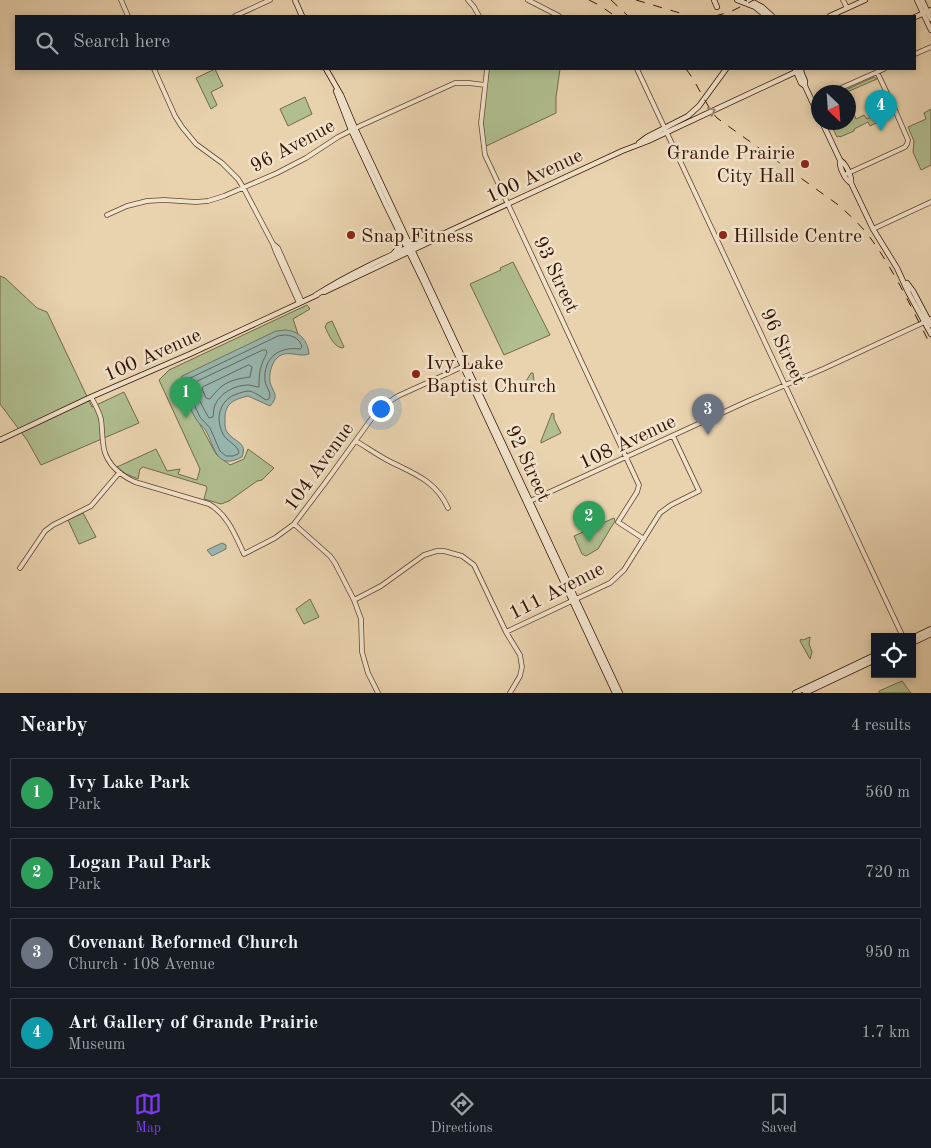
<!DOCTYPE html>
<html lang="en">
<head>
<meta charset="utf-8">
<style>
	body { margin:0; font-family:"Old Standard TT",serif; background:#242831; color:#f1f3f6 }
	.controls { position:absolute; right:15px; bottom:15px; display:grid; overflow:hidden; border-radius:0px; box-shadow:0 2px 8px #0003 }
	.controls button { width:45px; height:45px; display:grid; place-items:center; padding:0; border:0; border-bottom:1px solid #363941; background:#171b24; color:#f1f3f6; font:25px sans-serif }
	.compass { position:absolute; left:811px; top:85px; width:45px; height:45px; border-radius:50%; background:#171b24; box-shadow:0 2px 8px #0003; rotate:155deg }
	.you { position:absolute; left:380px; top:408px; width:18px; height:18px; margin:-12px; border:4px solid #fff; border-radius:50%; background:#1a73e8; box-shadow:0 0 0 8px #1a73e833 }
	.badge { display:grid; place-items:center; width:32px; height:32px; border-radius:50%; background:#7c3aed; color:#fff; font-size:16px; font-weight:700 }
	.pin { position:absolute; translate:-50% -41px; filter:drop-shadow(0 1px 2px #0008) }
	.pin::after { content:''; position:absolute; top:26px; width:18px; height:15px; background:inherit; clip-path:polygon(0 0,100% 0,50% 100%) }
	.list { margin:0; padding:0; list-style:none }
	h2 { display:flex; justify-content:space-between; align-items:center; height:65px; margin:0; padding:0 20px; font-size:21px }
	h2 small { font-size:16px; font-weight:400; color:#9ea1a6 }
	.list li { display:grid; grid-template-columns:32px 1fr auto; gap:15px; align-items:center; box-sizing:border-box; height:70px; margin:0 10px 10px; padding:0 10px; border:1px solid #363941; border-radius:0px }
	.list b { display:block; font-size:19px; white-space:nowrap }
	.list p { margin:0; font-size:16px; white-space:nowrap; color:#9ea1a6 }
	.list em { font-size:16px; font-style:normal; color:#9ea1a6 }
	.icon { flex:none; width:28px; height:28px; fill:none; stroke:currentColor; stroke-width:2; stroke-linecap:round; stroke-linejoin:round }
	.map { position:relative; flex:none; width:931px; height:693px; overflow:hidden }
	.search { position:absolute; background:#171b24; box-shadow:0 2px 8px #0003; left:15px; right:15px; top:15px; height:55px; display:flex; align-items:center; gap:12px; box-sizing:border-box; padding:0 18px; border-radius:0px; color:#9ea1a6; font-size:19px }
	.sheet { height:385px; background:#171b24 }
	nav { display:flex; justify-content:space-around; align-items:center; box-sizing:border-box; height:70px; border-top:1px solid #363941; background:#171b24; font-size:14px; color:#9ea1a6 }
	nav a { display:grid; justify-items:center; gap:2px }
	nav .on { color:#7c3aed }
	.map>svg:first-child { display:block }
</style>
</head>
<body>
<div class="map">
<svg width="931" height="693" viewBox="0 0 931 693">
	<rect width="100%" height="100%" fill="#e9d3af"/>
	<filter id="stains"><feTurbulence type="fractalNoise" baseFrequency=".004" numOctaves="4"/><feColorMatrix values="0 0 0 0 .2 0 0 0 0 .09 0 0 0 0 .02 0 0 0 .5 -.17"/></filter>
	<radialGradient id="worn" r=".72"><stop offset=".6" stop-color="#630" stop-opacity="0"/><stop offset="1" stop-color="#630" stop-opacity=".3"/></radialGradient>
	<path fill="#b0be90" stroke="#726949" d="M215 69 223 86 211 92 217 105 211 109 196 78Z
		M488 69H560L556 97V113L482 148 480 122Z
		M874 77 877 79 847 92H841Z
		M305 97 312 114 288 126 280 109Z
		M849 101 856 119 864 115 867 119 885 110 884 107 889 105 893 115 886 119 883 114 878 116 880 121 870 126 868 122 854 129V131L840 137 839 136 837 137 830 123 848 122Z
		M931 109V165L921 170 913 152 914 141 908 127 926 119 924 113Z
		M513 262 550 335 504 355 470 284 501 270 500 268Z
		M0 276 5 278 37 308 47 312 92 407 124 392 139 423 41 465 27 440 0 404Z
		M307 305 310 309 293 319 298 334 282 331 180 387 216 454 230 465 244 459 248 449 274 468 262 480 257 481 229 501 221 504 204 499 207 488 206 486 143 467 140 469 138 479 126 474 117 467 156 449 167 471 180 469 178 474 197 480 200 469 159 380 169 370Z
		M332 321 344 347 342 348C333 346 329 335 325 327L327 323Z
		M531 373H533L534 381 527 394 519 392 516 387 525 383Z
		M552 413 554 414V419L561 433 541 443V441Z
		M83 513 96 537 79 544 68 520Z
		M614 518 615 521 598 549 586 556 582 554 574 536Z
		M310 599 319 617 304 624 296 609Z
		M810 637V638L809 644 812 652 810 659 800 641 801 639 803 640Z
		M902 681 911 693H879V691Z"/>
	<path fill="#98b7b0" stroke="#70766a" d="M286 330C299 331 308 340 309 354 298 358 286 348 276 359 271 365 269 374 270 382 273 393 280 395 270 406L248 396C232 400 224 404 225 422 225 425 225 430 228 433 234 442 248 442 242 457 216 471 215 447 206 431 203 426 198 423 196 419 190 409 185 397 180 387V382L182 376 276 331Z
		M222 543 226 545V549L212 556 207 550Z"/>
	<g fill="none" stroke-linecap="round" stroke-linejoin="round">
		<path stroke="#666659" stroke-width="1" d="M286 335C294 336 300 339 302 347L300 349C279 346 263 358 265 381 266 388 272 392 269 399L266 400C261 397 255 392 249 391 245 391 240 393 237 394 221 399 215 416 222 432 225 441 236 443 239 452L238 454 233 456H226L220 451 210 428 200 417 185 386 186 380 278 336Z
			M263 350H266L267 353C260 366 259 372 259 387 255 387 252 385 248 385 235 385 220 393 215 405 213 409 214 413 213 417L209 418 206 413 192 386V384Z
			M249 365 252 367 250 377C230 380 223 382 210 399L206 398 202 389 203 387Z"/>
		<g stroke="#61442d" stroke-width="5.5">
			<path id="tertiary" d="M121 0 128 16
				M468 0 474 7 479 16
				M528 0 559 16
				M843 0 847 8
				M235 16 270 0
				M915 54 931 47
				M154 69 175 116 182 127 196 144 222 163 238 179 243 187 273 244 276 252 299 303
				M487 69 481 123 485 155 639 485 637 492 618 522 644 539
				M637 69 903 637
				M832 92 884 69
				M812 101 818 99
				M844 175 905 147 907 144 908 140 895 110 877 72
				M107 215 127 206 147 201 164 200 196 202 208 201 224 196 277 173 306 158 338 137 362 125 455 83H469L485 85
				M873 229 931 202
				M273 244 278 248 302 302
				M91 397C95 404 99 411 101 419 102 426 102 434 103 442 104 462 118 474 135 482L209 504C228 515 235 535 244 554L275 538 294 524 325 483 372 418 384 405 398 396 464 366
				M356 441C366 447 376 454 387 460 412 473 436 480 448 508
				M528 502 748 401 823 369 931 319
				M294 524 330 556 335 563 354 600 361 619 362 652 368 673 378 693
				M20 568 45 531 53 525 91 506 119 473
				M354 600 381 586 424 555 437 551H444L462 556 474 565 506 632 520 655 522 667 520 676 510 693
				M506 632 610 583 624 570 660 513 671 505 699 491 673 436"/>
		</g>
		<g stroke="#341402" stroke-width="6">
			<path id="secondary" d="M295 0 302 16
				M714 0 717 7
				M737 0 755 7 766 16
				M749 0 762 7 772 16
				M917 0 931 30
				M922 0 931 19
				M830 16 865 0
				M915 17 931 10
				M326 69 341 95 355 128 620 693
				M795 69 801 83 805 86 818 114
				M800 69 805 81V86
				M336 91 351 130 385 203 424 283 615 693
				M822 122 840 160C846 164 852 176 851 183
				M639 143 647 137 688 116 699 106 726 69
				M840 160C839 167 845 180 851 183L873 229 897 268 908 292 931 334
				M394 253 400 246V235
				M907 283 913 291 931 325
				M324 292 440 237 443 234
				M316 295C355 270 396 253 438 234L445 233 622 151 648 141 802 69
				M0 440 91 397 190 354 317 295
				M912 638 931 629
				M912 643 931 634
				M795 693 875 655
				M805 693 875 660"/>
		</g>
		<use href="#tertiary" stroke="#f1e2cb" stroke-width="4"/>
		<use href="#secondary" stroke="#f1e2cb" stroke-width="4.5"/>
		<path stroke="#341402" stroke-width="1" stroke-dasharray="9 9" stroke-linecap="butt" d="M589 0 599 5 615 16
			M611 0 628 16
			M636 0 690 16
			M715 16 730 12 754 0
			M686 69C698 84 704 103 717 118L837 204C850 215 864 228 874 243 896 274 914 313 931 346"/>
	</g>
	<defs><path id="oneway-chevron" d="M-2-3.5L2.5 0L-2 3.5" fill="none" stroke-width="1.6" stroke-linecap="round" stroke-linejoin="round" transform="scale(1.25)"/></defs>
	<use stroke="#9c8571" href="#oneway-chevron" transform="translate(712 111) rotate(-25)"/>
	<g fill="#8f2418" stroke="#f1e2cb" stroke-width="2">
		<circle cx="805" cy="164" r="5"/>
		<circle cx="351" cy="235" r="5"/>
		<circle cx="723" cy="235" r="5"/>
		<circle cx="416" cy="374" r="5"/>
	</g>
	<g text-anchor="middle" stroke-width="5" stroke-linejoin="round" paint-order="stroke">
		<g font-size="20" fill="#341402" stroke="#f1e2cb">
			<text transform="translate(292 145) rotate(-28)" y="7">96 Avenue</text>
			<text transform="translate(534 175) rotate(-25)" y="7">100 Avenue</text>
			<text transform="translate(557 274) rotate(65)" y="7">93 Street</text>
			<text transform="translate(784 346) rotate(65)" y="7">96 Street</text>
			<text transform="translate(152 354) rotate(-24)" y="7">100 Avenue</text>
			<text transform="translate(627 441) rotate(-25)" y="7">108 Avenue</text>
			<text transform="translate(529 463) rotate(65)" y="7">92 Street</text>
			<text transform="translate(318 466) rotate(-54)" y="7">104 Avenue</text>
			<text transform="translate(556 590) rotate(-27)" y="7">111 Avenue</text>
		</g>
		<g font-size="20" fill="#341402" stroke="#f1e2cb" text-anchor="start">
			<text x="795" y="159" text-anchor="end">Grande Prairie<tspan x="795" dy="23">City Hall</tspan></text>
			<text x="361" y="242">Snap Fitness</text>
			<text x="733" y="242">Hillside Centre</text>
			<text x="426" y="369">Ivy Lake<tspan x="426" dy="23">Baptist Church</tspan></text>
		</g>
	</g>
	<rect width="100%" height="100%" filter="url(#stains)"/>
	<rect width="100%" height="100%" fill="url(#worn)"/>
</svg>
<div class="controls">
<button><svg class="icon" aria-label="locate" viewBox="0 0 24 24"><circle cx="12" cy="12" r="6"/><path d="M12 2v4M12 18v4M2 12h4M18 12h4"/></svg></button>
</div>
<svg class="compass" viewBox="-18 -18 36 36"><path d="M0-13l5 13h-10z" fill="#e53935"/><path d="M0 13l5-13h-10z" fill="#9ea1a6"/></svg>
<div class="you"></div>
<div class="pin badge" style="left:186px;top:418px;background:#2e9e5b">1</div>
<div class="pin badge" style="left:589px;top:542px;background:#2e9e5b">2</div>
<div class="pin badge" style="left:708px;top:435px;background:#6b7280">3</div>
<div class="pin badge" style="left:881px;top:131px;background:#0f9aa8">4</div>
<div class="search"><svg class="icon" aria-label="search" viewBox="0 0 24 24"><circle cx="10" cy="10" r="6"/><path d="M15 15l6 6"/></svg>Search here</div>
</div>
<section class="sheet">
<h2>Nearby<small>4 results</small></h2>
<ul class="list">
<li><span class="badge" style="background:#2e9e5b">1</span><div><b>Ivy Lake Park</b><p>Park</p></div><em>560 m</em></li>
<li><span class="badge" style="background:#2e9e5b">2</span><div><b>Logan Paul Park</b><p>Park</p></div><em>720 m</em></li>
<li><span class="badge" style="background:#6b7280">3</span><div><b>Covenant Reformed Church</b><p>Church · 108 Avenue</p></div><em>950 m</em></li>
<li><span class="badge" style="background:#0f9aa8">4</span><div><b>Art Gallery of Grande Prairie</b><p>Museum</p></div><em>1.7 km</em></li>
</ul>
</section>
<nav>
<a class="on"><svg class="icon" aria-label="map" viewBox="0 0 24 24"><path d="M3 6l6-2 6 2 6-2v14l-6 2-6-2-6 2zM9 4v14M15 6v14"/></svg>Map</a>
<a><svg class="icon" aria-label="directions" viewBox="0 0 24 24"><path d="M12 3l9 9-9 9-9-9zM9 14v-3h6M13 9l2 2-2 2"/></svg>Directions</a>
<a><svg class="icon" aria-label="saved" viewBox="0 0 24 24"><path d="M7 4h10v16l-5-4-5 4z"/></svg>Saved</a>
</nav>
</body>
</html>
